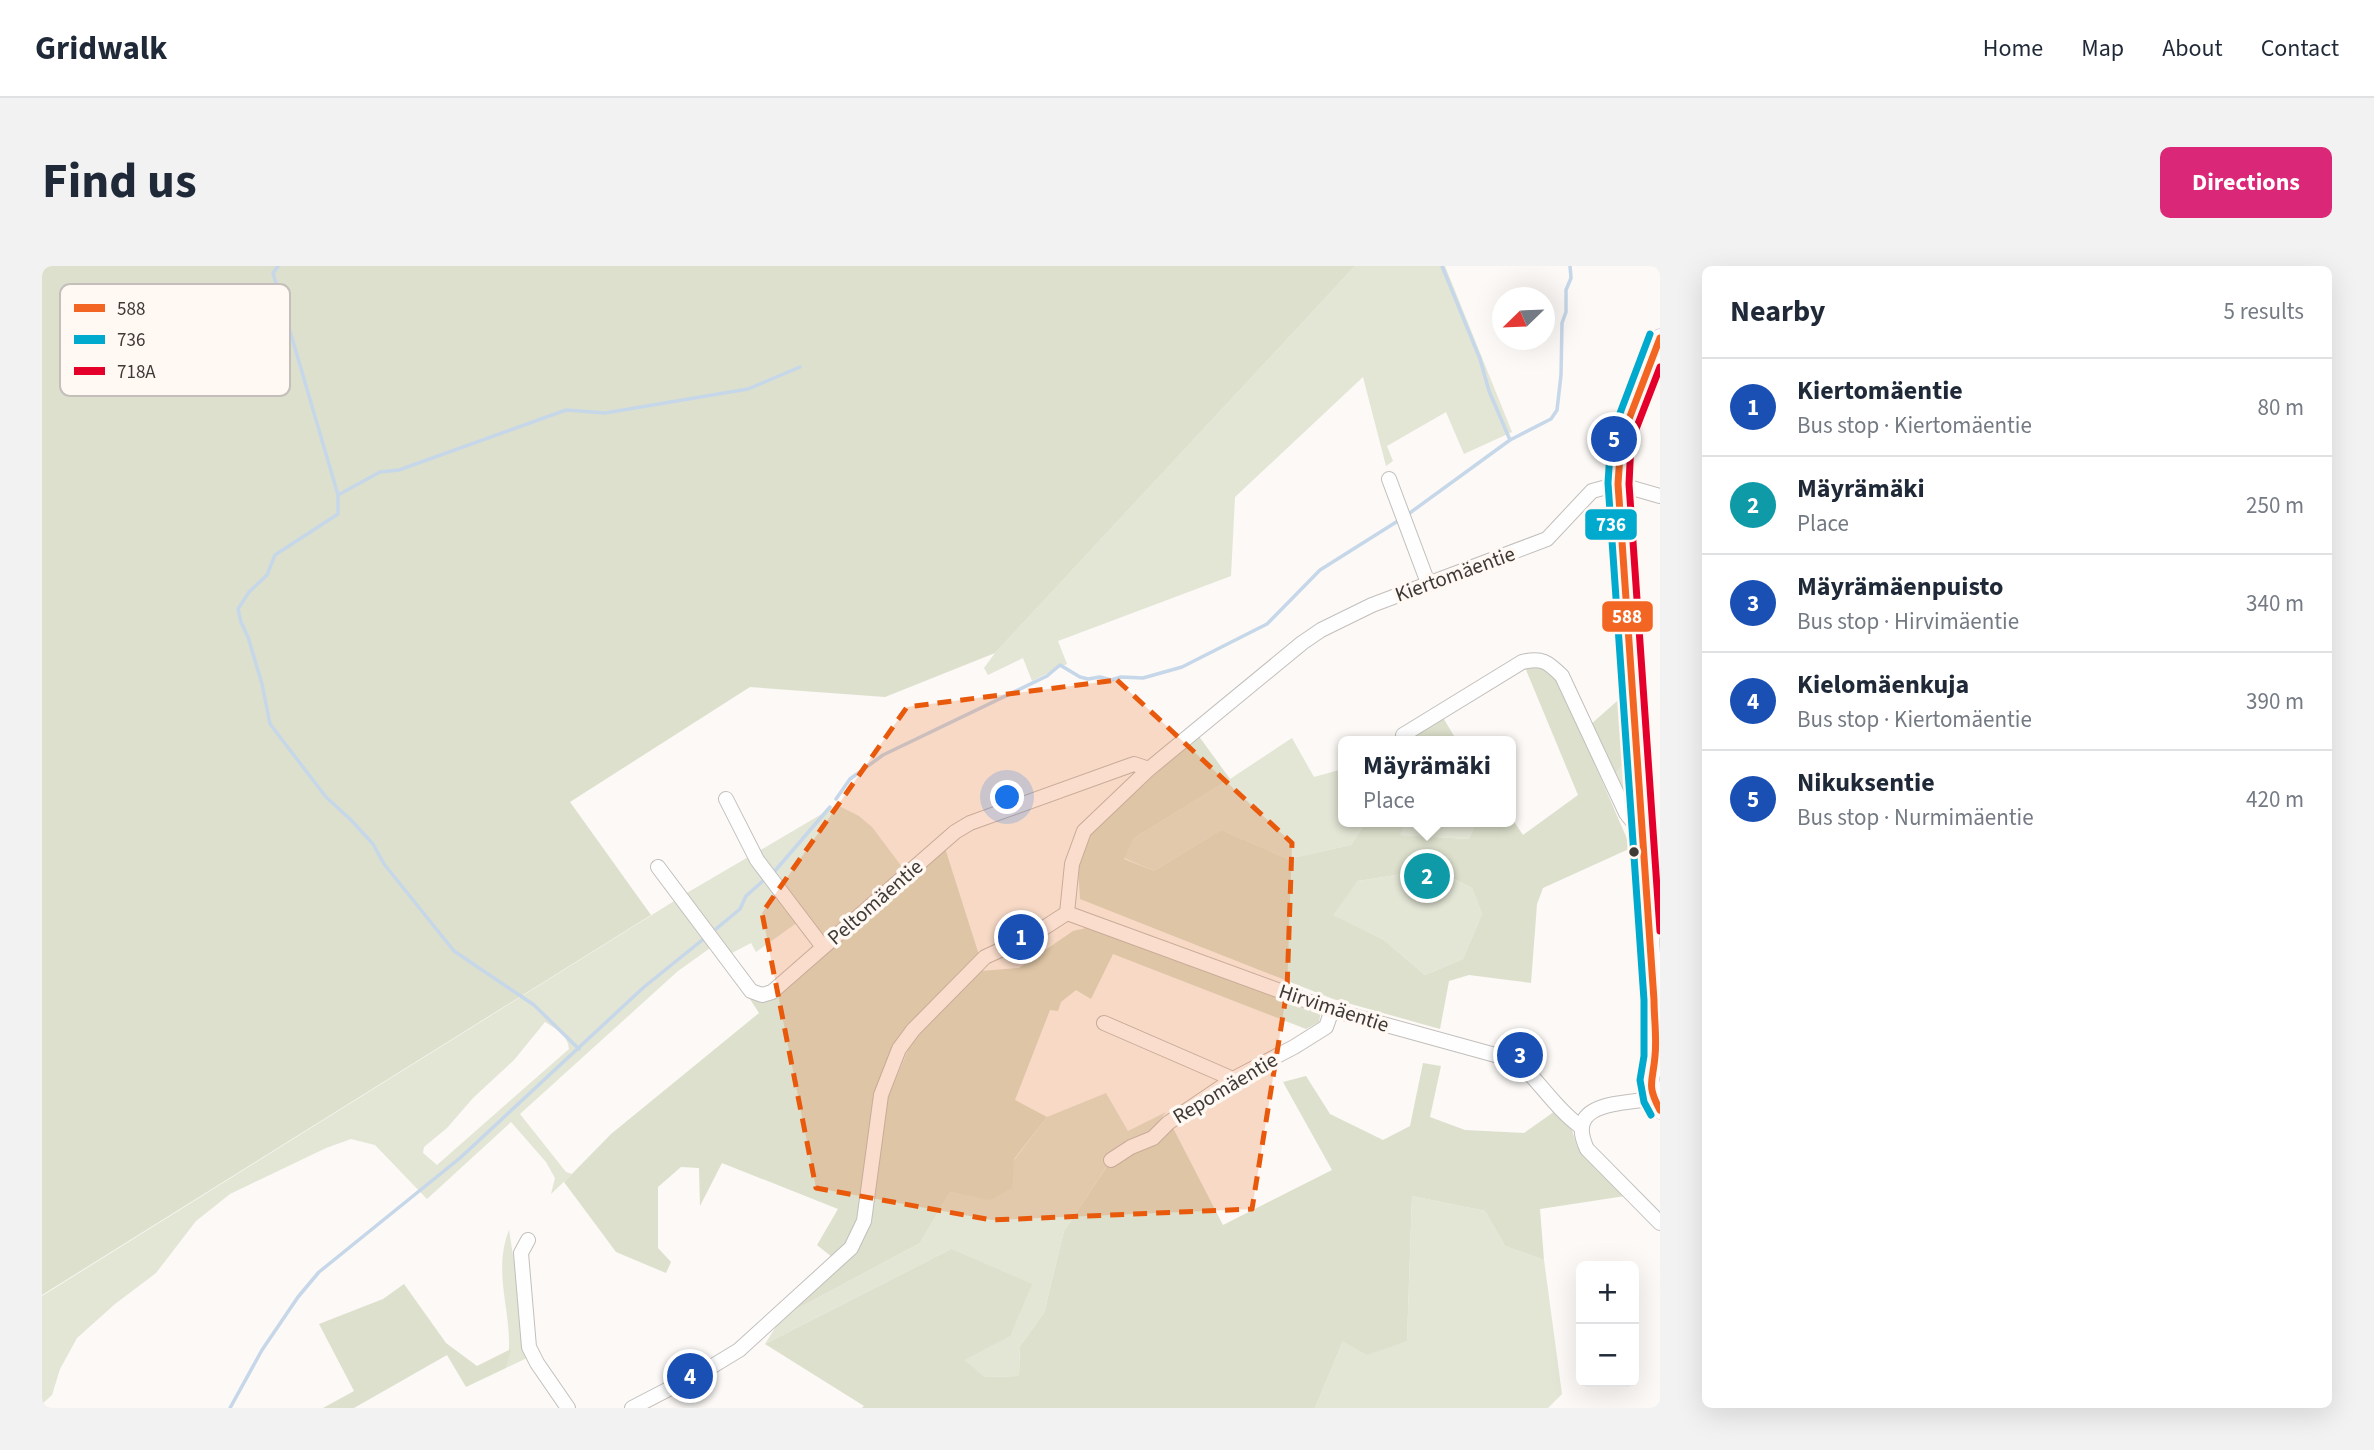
<!DOCTYPE html>
<html lang="en">
<head>
<meta charset="utf-8">
<style>
	body { margin:0; font-family:"Source Sans 3",sans-serif; background:#f2f2f3; color:#1f2937 }
	.controls { position:absolute; right:21px; bottom:21px; display:grid; overflow:hidden; border-radius:10px; box-shadow:0 7px 28px #0002 }
	.controls button { width:63px; height:63px; display:grid; place-items:center; padding:0; border:0; border-bottom:2px solid #e0e1e3; background:#fff; color:#1f2937; font:35px sans-serif }
	.compass { position:absolute; left:1450px; top:21px; width:63px; height:63px; border-radius:50%; background:#fff; box-shadow:0 7px 28px #0002; rotate:247deg }
	.you { position:absolute; left:966px; top:532px; width:24px; height:24px; margin:-18px; border:5px solid #fff; border-radius:50%; background:#1a73e8; box-shadow:0 0 0 10px #1a73e833 }
	.badge { display:grid; place-items:center; width:46px; height:46px; border-radius:50%; background:#db2777; color:#fff; font-size:23px; font-weight:700 }
	.pin { position:absolute; translate:-50% -50%; border:4px solid #fff; box-shadow:0 2px 7px #0006 }
	.popup { position:absolute; left:1296px; top:470px; width:178px; height:91px; box-sizing:border-box; display:grid; place-content:center; border-radius:10px; background:#fff; filter:drop-shadow(0 2px 5px #0005); font-size:23px; white-space:nowrap; color:#747a83 }
	.popup b { font-size:26px; color:#1f2937 }
	.popup::after { content:''; position:absolute; left:50%; top:100%; margin-left:-14px; border:14px solid transparent; border-top-color:#fff }
	.list { margin:0; padding:0; list-style:none }
	h2 { display:flex; justify-content:space-between; align-items:center; height:91px; margin:0; padding:0 28px; font-size:30px }
	h2 small { font-size:23px; font-weight:400; color:#747a83 }
	.list li { display:grid; grid-template-columns:46px 1fr auto; gap:21px; align-items:center; box-sizing:border-box; height:98px; padding:0 28px; border-top:2px solid #e0e1e3 }
	.list b { display:block; font-size:26px; white-space:nowrap }
	.list p { margin:0; font-size:23px; white-space:nowrap; color:#747a83 }
	.list em { font-size:23px; font-style:normal; color:#747a83 }
	.map { position:relative; flex:none; width:1618px; height:1142px; overflow:hidden; border-radius:10px }
	header { display:flex; align-items:center; gap:42px; box-sizing:border-box; height:98px; padding:0 35px; background:#fff; border-bottom:2px solid #e0e1e3 }
	header strong { font-size:33px }
	nav { display:flex; gap:38px; margin-inline-start:auto; font-size:24px }
	.intro { display:flex; align-items:center; justify-content:space-between; box-sizing:border-box; height:168px; padding:0 42px }
	h1 { margin:0; font-size:49px }
	.button { padding:18px 32px; border-radius:10px; background:#db2777; color:#fff; font-size:24px; font-weight:700 }
	main { display:flex; gap:42px; padding:0 42px }
	aside { flex:1; background:#fff; border-radius:10px; box-shadow:0 7px 28px #0002 }
	.map>svg:first-child { display:block }
</style>
</head>
<body>
<header>
<strong>Gridwalk</strong>
<nav><a>Home</a><a>Map</a><a>About</a><a>Contact</a></nav>
</header>
<div class="intro"><h1>Find us</h1><a class="button">Directions</a></div>
<main>
<div class="map">
<svg width="1618" height="1142" viewBox="0 0 1618 1142">
	<rect width="100%" height="100%" fill="#fcf9f6"/>
	<path fill="#e3e5d5" fill-rule="evenodd" d="M1313 0H1403L1470 166 1422 188 1404 146 1345 180 1351 195 1344 200 1321 111 1193 231 1189 310 1016 375 1025 398 990 415 981 392 946 409 942 402 953 387Z
		M1250 472 1272 511 1301 503V556H1324L1309 579 1246 593 1179 564 1112 605 1082 592 1092 572 1188 513Z
		M1588 489 1592 545 1589 548 1572 510Z
		M795 539 817 550 830 561 863 605 781 674 717 585Z
		M1364 556H1434L1427 573 1357 569Z
		M708 590 756 656 714 686 709 677 686 689 643 628Z
		M1392 603 1430 622 1440 648 1421 693 1383 709 1342 674 1290 649 1316 615Z
		M637 632 671 680 636 705 478 848 524 906 530 908 509 928 513 912 504 896 469 856 385 933 333 879 309 873 284 882 188 928 154 955 114 1007 73 1038 35 1072 18 1103 10 1129 0 1138V1030ZM503 756C514 763 526 769 527 783L395 899 381 887 382 881 405 862 431 832 472 794Z
		M1064 827 1086 865 1124 846 1108 867 1069 894 1022 965 1002 1047 978 1080 977 1110 943 1111 921 1094 909 983 723 1078 740 1051 878 977 908 926 947 933 972 894 1005 851Z
		M1370 930 1443 945 1463 980 1502 994 1520 1128 1506 1142H1273L1301 1075H1365Z
		M467 964 487 1091 464 1102C476 1057 448 1012 467 964Z"/>
	<path fill="#dde0cc" fill-rule="evenodd" d="M0 0H1313L953 387 843 431 708 421 528 536 609 649 0 1029Z
		M1496 397 1516 413 1589 582 1501 622 1495 638 1489 717 1427 709 1407 715 1398 763 1291 733 1038 633 1036 602 1050 566 1156 469 1188 513 1092 572 1082 593 1112 605 1179 564 1246 593 1309 579 1324 556H1364L1358 569 1427 573 1434 556H1469V551L1481 569 1536 529 1482 399ZM1392 603 1430 622 1440 648 1421 693 1383 709 1342 674 1291 649 1316 615Z
		M1582 429 1588 489 1572 510 1548 459Z
		M1400 450 1415 475H1363Z
		M902 579 937 689 853 783 831 832 818 947 803 983 790 991 775 979 796 943 680 897 658 940 657 902 639 901 616 921V982L629 996 624 1007 574 986 522 916 569 868 717 747 704 727 720 734Z
		M1044 662 1279 746 1277 756 1264 763 1071 688 1049 733 1034 724 1019 736 1016 745 1008 744 973 834 1005 851 972 893 970 922 948 934 908 926 878 977 740 1051 813 986 825 966 846 832 868 779 897 742 939 705 977 702 1031 665Z
		M1381 797 1399 800 1388 851 1423 864 1482 867 1513 845 1530 864 1535 880 1554 903 1583 930 1498 943 1502 994 1463 980 1443 945 1370 930 1365 1075 1325 1089 1301 1075 1273 1142H820L822 1140 723 1078 909 983 990 1018 968 1070 922 1094 943 1111 977 1110 978 1080 1002 1047 1022 965 1066 899 1130 860 1181 959 1290 904 1241 816 1264 810 1288 848 1341 874 1368 860Z
		M362 1018 404 1077 435 1100 469 1083 464 1102 424 1121 405 1089 312 1142H281L312 1125 277 1058 341 1033Z"/>
	<g fill="none" stroke-linecap="round" stroke-linejoin="round">
		<path stroke="#c6d7e9" stroke-width="3.5" d="M236 0 231 7 296 229V248L233 289 225 309 207 326 196 343 199 356 206 371 220 418 228 458 284 531 309 554 331 578 342 598 412 685 492 739 537 783
			M1400 0 1438 93 1447 125 1468 174
			M296 229 338 206 357 204 524 144 563 147 706 123 758 101
			M1365 249 1468 174 1509 153 1515 144 1519 109 1520 57 1524 46V24L1529 12 1528 0
			M794 533 808 513 841 489 1005 410 1018 399 1038 411 1046 413 1058 411 1069 414 1079 411 1101 412 1140 401 1225 358 1278 304 1359 253
			M732 606 788 541
			M674 663 698 643 704 630 722 614
			M188 1142 220 1084 256 1031 277 1006 418 892 602 721 664 671"/>
		<g stroke="#c2bfbc" stroke-width="16">
			<path id="minor" d="M1347 213 1386 317
				M1361 469 1480 396C1500 391 1506 396 1520 410L1584 547 1590 555 1601 562
				M684 533 715 594 781 681
				M616 601 709 725 720 729 730 726 913 566 928 557 1092 498 1107 503
				M1025 647 1290 744 1475 795C1498 816 1514 843 1539 861
				M1062 757 1191 813
				M1618 831C1587 839 1521 832 1545 883L1618 957
				M1069 894 1089 881 1111 872 1126 857 1191 813 1252 781 1284 761 1290 744
				M486 974 479 987 487 1081 495 1097 526 1142
				M590 1142 669 1101 697 1084 809 982 822 955 839 829 857 783 871 764 943 691 991 669 1025 647 1030 598 1042 565 1107 503 1260 377 1279 364 1330 339 1505 273 1550 225 1576 218 1618 230"/>
		</g>
		<g stroke="#c2bfbc" stroke-width="19">
			<path id="tertiary" d="M1618 72 1579 174 1576 218 1592 428 1612 734 1613 791 1608 813 1612 833 1618 844"/>
		</g>
		<use href="#minor" stroke="#fffefe" stroke-width="14"/>
		<use href="#tertiary" stroke="#fffefe" stroke-width="18"/>
		<g stroke="#fff8f3" stroke-width="12">
			<path id="bus-1" d="M1618 72 1579 174 1576 218 1612 734C1612 752 1615 772 1613 790 1611 816 1604 818 1618 844"/>
		</g>
		<g stroke="#fff8f3" stroke-width="12">
			<path id="bus-2" d="M1608 68 1569 171 1566 217 1602 734V790L1598 814 1602 836 1609 849"/>
		</g>
		<g stroke="#fff8f3" stroke-width="12">
			<path id="bus-3" d="M1618 101 1589 176 1587 218 1618 665"/>
		</g>
		<use href="#bus-1" stroke="#f26522" stroke-width="7"/>
		<use href="#bus-2" stroke="#00a9ce" stroke-width="7"/>
		<use href="#bus-3" stroke="#e4002b" stroke-width="7"/>
	</g>
	<path fill="#e8590c" fill-opacity="0.2" stroke="#e8590c" stroke-width="5" stroke-dasharray="14 9" stroke-linejoin="round" d="M1075 414 1250 577 1245 724 1210 943 950 954 774 922 720 647 865 441Z"/>
	<circle fill="#3e3b37" stroke="#fff8f3" stroke-width="2.5" cx="1592" cy="586" r="6"/>
	<g text-anchor="middle" stroke-width="7" stroke-linejoin="round" paint-order="stroke">
		<g font-size="21" fill="#3e3b37" stroke="#fff8f3">
			<text transform="translate(1413 308) rotate(-20)" y="7">Kiertomäentie</text>
			<text transform="translate(833 636) rotate(-41)" y="7">Peltomäentie</text>
			<text transform="translate(1292 742) rotate(18)" y="7">Hirvimäentie</text>
			<text transform="translate(1183 822) rotate(-31)" y="7">Repomäentie</text>
		</g>
	</g>
	<rect x="18" y="18" width="230" height="112" rx="10" fill="#fff8f3" stroke="#c5bfbb" stroke-width="2"/>
	<rect x="32" y="38" width="31" height="8" fill="#f26522"/>
	<rect x="32" y="69" width="31" height="9" fill="#00a9ce"/>
	<rect x="32" y="101" width="31" height="8" fill="#e4002b"/>
	<g font-size="19" fill="#3e3b37">
		<text x="75" y="49">588</text>
		<text x="75" y="80">736</text>
		<text x="75" y="112">718A</text>
	</g>
	<g stroke="#fff8f3" stroke-width="2.5">
		<rect x="1542" y="242" width="54" height="33" rx="7" fill="#00a9ce"/>
		<rect x="1559" y="334" width="53" height="33" rx="7" fill="#f26522"/>
	</g>
	<g font-size="19" text-anchor="middle" font-weight="bold" fill="#fff">
		<text x="1569" y="265">736</text>
		<text x="1585" y="357">588</text>
	</g>
</svg>
<div class="controls">
<button>+</button>
<button>−</button>
</div>
<svg class="compass" viewBox="-18 -18 36 36"><path d="M0-13l5 13h-10z" fill="#e53935"/><path d="M0 13l5-13h-10z" fill="#747a83"/></svg>
<div class="you"></div>
<div class="pin badge" style="left:979px;top:671px;background:#1a4fb4">1</div>
<div class="pin badge" style="left:1385px;top:610px;background:#0f9aa8">2</div>
<div class="popup"><b>Mäyrämäki</b>Place</div>
<div class="pin badge" style="left:1478px;top:789px;background:#1a4fb4">3</div>
<div class="pin badge" style="left:648px;top:1110px;background:#1a4fb4">4</div>
<div class="pin badge" style="left:1572px;top:173px;background:#1a4fb4">5</div>
</div>
<aside>
<h2>Nearby<small>5 results</small></h2>
<ul class="list">
<li><span class="badge" style="background:#1a4fb4">1</span><div><b>Kiertomäentie</b><p>Bus stop · Kiertomäentie</p></div><em>80 m</em></li>
<li><span class="badge" style="background:#0f9aa8">2</span><div><b>Mäyrämäki</b><p>Place</p></div><em>250 m</em></li>
<li><span class="badge" style="background:#1a4fb4">3</span><div><b>Mäyrämäenpuisto</b><p>Bus stop · Hirvimäentie</p></div><em>340 m</em></li>
<li><span class="badge" style="background:#1a4fb4">4</span><div><b>Kielomäenkuja</b><p>Bus stop · Kiertomäentie</p></div><em>390 m</em></li>
<li><span class="badge" style="background:#1a4fb4">5</span><div><b>Nikuksentie</b><p>Bus stop · Nurmimäentie</p></div><em>420 m</em></li>
</ul>
</aside>
</main>
</body>
</html>
